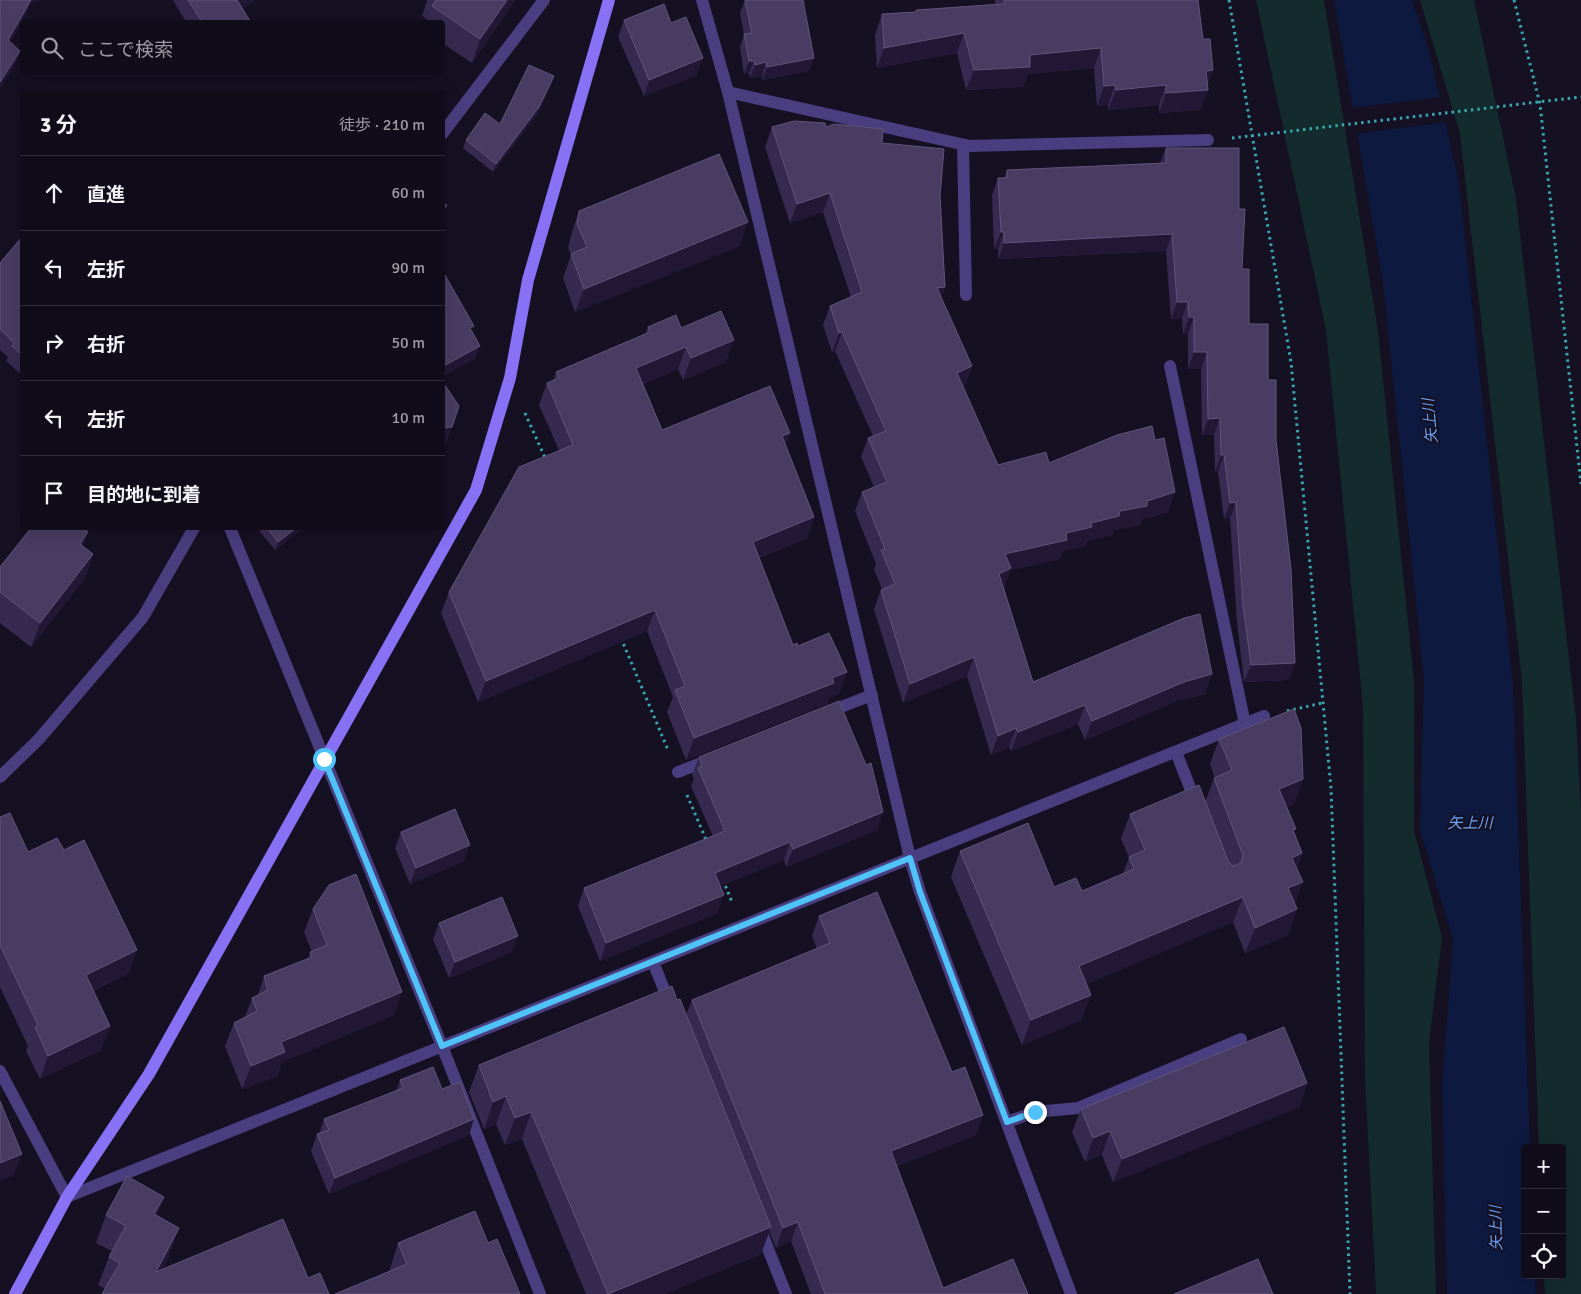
<!DOCTYPE html>
<html lang="ja">
<head>
<meta charset="utf-8">
<style>
	body { margin:0; font-family:Signika,"Noto Sans JP",sans-serif; background:#1e1a27; color:#f1f3f6 }
	.controls { position:absolute; right:15px; bottom:15px; display:grid; overflow:hidden; border-radius:5px; box-shadow:0 5px 20px #0002 }
	.controls button { width:45px; height:45px; display:grid; place-items:center; padding:0; border:0; border-bottom:1px solid #302c39; background:#100c1a; color:#f1f3f6; font:25px sans-serif }
	.stop { position:absolute; width:15px; height:15px; margin:-11px; border:4px solid #4fc3f7; border-radius:50%; background:#fff }
	.stop.end { background:#4fc3f7; border-color:#fff; box-shadow:0 1px 5px #0008 }
	.list { margin:0; padding:0; list-style:none }
	h2 { display:flex; justify-content:space-between; align-items:center; height:65px; margin:0; padding:0 20px; font-size:21px }
	h2 small { font-size:16px; font-weight:400; color:#9c9ba2 }
	.list li { display:grid; grid-template-columns:32px 1fr auto; gap:15px; align-items:center; box-sizing:border-box; height:75px; padding:0 20px; border-top:1px solid #302c39 }
	.list b { display:block; font-size:19px; white-space:nowrap }
	.list em { font-size:16px; font-style:normal; color:#9c9ba2 }
	.icon { flex:none; width:28px; height:28px; fill:none; stroke:currentColor; stroke-width:2; stroke-linecap:round; stroke-linejoin:round }
	.map { position:relative; flex:none; width:1581px; height:1294px; overflow:hidden }
	.search { position:absolute; background:#100c1a; box-shadow:0 5px 20px #0002; left:20px; top:20px; width:425px; height:55px; display:flex; align-items:center; gap:12px; box-sizing:border-box; padding:0 18px; border-radius:5px; color:#9c9ba2; font-size:19px }
	.panel { position:absolute; background:#100c1a; box-shadow:0 5px 20px #0002; left:20px; top:90px; width:425px; height:440px; border-radius:5px }
	.map>svg:first-child { display:block }
</style>
</head>
<body>
<div class="map">
<svg width="1581" height="1294" viewBox="0 0 1581 1294">
	<rect width="100%" height="100%" fill="#161023"/>
	<path fill="#132b2d" d="M1256 0H1324L1378 331 1414 681V831L1442 937 1429 1042 1436 1294H1376L1365 1077 1363 706 1326 330Z
		M1420 0H1474L1516 199 1576 719 1581 813V1294H1545L1544 1275H1562V1148H1539L1522 681 1460 134Z"/>
	<path fill="#0d193f" d="M1334 0H1412L1429 50 1459 183 1513 687 1530 1148H1525V1275H1535L1536 1294H1447L1442 1085 1453 939 1420 830 1424 679 1383 282Z"/>
	<path fill="#161023" d="M1442 97 1447 122 1355 134 1350 108Z"/>
	<g fill="none" stroke-linecap="round" stroke-linejoin="round">
		<path stroke="#37a6ae" stroke-width="3" stroke-dasharray="2.5 4" stroke-linecap="butt" d="M1229 0 1291 362 1331 788 1350 1294
			M1514 0 1540 104 1581 484
			M1232 138 1581 97
			M525 413 546 460
			M621 638 668 750
			M1287 711 1322 703
			M687 795 707 842
			M723 880 732 902"/>
		<path stroke="#493e7f" stroke-width="12" d="M963 145 966 295
			M1170 366 1245 724
			M828 712 872 695
			M1176 752 1196 803
			M678 772 712 759
			M653 962 670 1004
			M759 1226 786 1294"/>
		<path stroke="#493e7f" stroke-width="12" d="M702 0 728 92 910 858 920 892 1071 1294
			M728 92 970 146 1208 140
			M442 134 544 0
			M230 528 442 1046 540 1294
			M0 777 39 739 143 617 194 528
			M0 1071 67 1197 1264 716
			M1007 1122 1035 1112 1078 1108 1241 1039"/>
		<path stroke="#8772f6" stroke-width="12" d="M15 1294 67 1197 149 1074 476 490 510 378 528 280 609 0"/>
	</g>
	<path fill="#372a50" d="M173 0H255L243 8 250 22H186Z
		M426 0H515L472 63 442 43V22H426L427 19 422 16 427 1Z
		M745 0 809 71 762 80V76L750 78 749 74H744L740 47 744 34 740 13Z
		M995 0H1198L1203 39 1213 70 1207 85 1208 90 1200 110 1159 113V105L1108 110V105L1097 106 1094 68 1028 74 1023 87 966 90 957 53 877 68 875 35 882 14 915 12 916 10 995 4Z
		M624 20 671 23 697 75 644 96 618 37Z
		M551 85 536 116 493 172 463 148 466 140 500 124Z
		M772 127H826L882 143 940 196 945 287 941 297 972 366 965 385 963 386 998 465 1049 463 1155 440 1175 492 1168 512 1142 519 1140 525 1114 530 1112 535 1087 541 1085 546 1063 551 1060 559 1010 570 1004 588 1033 682 1205 694 1177 701 1085 740 1078 724 1011 751 1009 747 991 755 967 676 903 703 874 609 881 590 882 589 874 569 876 564 855 511 862 492 874 487 861 457 868 438 873 436 835 351 832 352 823 325 830 306 851 297 823 212 790 223 765 147Z
		M1166 148 1239 209 1242 269 1249 324 1268 380 1276 440 1289 680 1244 682 1237 622 1230 519H1224L1218 472H1215L1214 435H1202L1201 369H1188V334H1183L1182 318 1171 319 1166 251 998 259V249H994L992 195 998 178H1004L1007 170 1160 163Z
		M579 211 740 246 575 312 563 278 571 255 568 248 571 235Z
		M22 237V375L6 361 8 357 0 350V263Z
		M648 327 681 328 726 362 683 380 678 369 643 384 662 430 790 433 785 445 814 517 807 538 759 558 793 645 798 646 839 694 829 698 827 704 686 760 667 712 673 697 647 631 478 702 441 613 449 592 559 450 539 405 547 383 553 381 556 372 645 334Z
		M257 528H303L275 550Z
		M83 546 93 554 85 578 31 647 0 623V567Z
		M1219 739 1303 779 1294 804 1287 807 1294 834 1302 853 1297 868 1295 904 1297 909 1288 935 1245 953 1233 922 1086 984 1091 995 1081 1020 1022 1045 951 877 960 851 1054 887 1082 891 1123 874 1129 857 1121 839 1130 814 1205 802 1214 778H1215L1210 764Z
		M699 757 877 830 786 867 784 860 720 886 717 913 600 961 578 906 584 888 713 836 691 786 694 779 692 775Z
		M0 817 129 973 93 991 110 1026 101 1050 40 1079 26 1051 28 1046 0 987Z
		M401 832 464 861 410 884 395 848Z
		M313 909 394 1015 282 1062 277 1076 242 1089 225 1046 234 1023 245 1017 252 998 258 995 264 976 308 959 310 952H312L304 932Z
		M819 916 976 1135 897 1166 943 1288 1028 1294H811L791 1241 776 1248 769 1231 761 1254 664 1294H586L522 1139 505 1145 496 1124 484 1129 469 1092 479 1065 677 1000 686 1015 692 1000 817 949 812 936Z
		M439 923 512 952 449 978 433 939Z
		M400 1080 442 1089 469 1135 329 1194 311 1151 317 1134H319L324 1119 396 1091Z
		M1307 1083 1299 1107 1113 1182 1102 1155 1085 1162 1072 1132 1081 1109Z
		M106 1215 157 1216 169 1256 162 1270 308 1278 105 1289 98 1285 109 1257 112 1251 96 1243Z
		M398 1243H488L389 1272Z"/>
	<path fill="#221836" d="M25 0H43L30 3 26 16 2 56Z
		M237 0H255L231 16Z
		M507 0H515L472 63 480 39Z
		M964 33 957 53 877 68 884 48Z
		M1101 48 1094 68 1028 74 1023 87 966 90 974 70 1030 55Z
		M20 51 14 67 0 89V82Z
		M703 58 697 75 644 96 649 80Z
		M814 58 809 71 762 80 767 67Z
		M749 61H754L749 74H744Z
		M766 62 762 76 750 78 755 65Z
		M1213 70 1206 90H1208L1200 110 1159 113 1166 93 1206 71Z
		M554 76 551 85 536 116 493 172 496 164Z
		M1115 85 1108 105 1097 106 1104 86Z
		M1166 85 1159 105 1108 110 1116 90Z
		M830 193 823 212 790 223 797 204Z
		M447 205 442 218V212Z
		M748 222 740 246 575 312 584 289Z
		M1001 232H1004L998 249H994Z
		M1172 234 1166 251 998 259 1004 243Z
		M945 287 938 306 937 288Z
		M1177 302H1188L1182 318 1171 319Z
		M1189 317H1194L1188 334H1183Z
		M842 332 835 351 832 352 839 333Z
		M734 340 726 362 683 380 691 358Z
		M480 346 475 359 442 377V367Z
		M686 347 678 369 628 390 636 368Z
		M1194 352H1207L1201 369H1188Z
		M972 366 965 385 950 392 957 373Z
		M1220 418 1214 435H1202L1208 419Z
		M452 427 446 444H442V428H444Z
		M790 433 782 454V436Z
		M1221 455H1224L1218 472H1215Z
		M1175 492 1168 512 1142 519 1140 525 1114 530 1112 535 1087 541 1085 546 1063 551 1060 559 1010 570 1004 588 992 593 1005 554 1066 533 1147 501Z
		M1236 502 1230 519H1224L1230 503Z
		M814 517 807 538 745 563 753 542Z
		M296 528H303L275 550 278 542Z
		M88 532 80 556V544Z
		M93 554 85 578 31 647 40 623Z
		M655 610 647 631 478 702 486 681Z
		M974 657 967 676 903 703 910 684Z
		M1295 663 1289 680 1244 682 1251 665Z
		M847 672 839 694 829 698 827 704 686 760 694 738Z
		M1212 674 1205 694 1177 701 1085 740 1092 721 1184 682Z
		M1085 705 1078 724 1011 751 1018 732Z
		M1016 728 1009 747 991 755 998 736Z
		M1303 779 1294 804 1270 814 1279 789Z
		M883 812 877 830 786 867 793 849Z
		M790 842 784 860 708 891 715 873Z
		M470 845 464 861 410 884 416 868Z
		M1302 853 1293 879 1292 858Z
		M1303 882 1294 907 1288 888Z
		M724 895 717 913 600 961 606 943Z
		M1243 897 1233 922 1070 991 1079 966Z
		M1297 909 1288 935 1245 953 1255 928Z
		M518 936 512 952 449 978 455 962Z
		M137 950 129 973 77 998 86 975Z
		M402 992 394 1015 282 1062 277 1076 242 1089 251 1066 281 1042Z
		M1091 995 1081 1020 1022 1045 1031 1020Z
		M110 1026 101 1050 40 1079 48 1056Z
		M1307 1083 1299 1107 1113 1182 1122 1159Z
		M506 1096 496 1124 484 1129 493 1102Z
		M531 1112 522 1139 505 1145 515 1118Z
		M983 1115 976 1135 884 1171 891 1151Z
		M474 1119 469 1135 329 1194 335 1178Z
		M1110 1131 1102 1155 1085 1162 1093 1138Z
		M22 1154 14 1175 0 1181V1163Z
		M164 1197 154 1225V1214Z
		M798 1222 791 1241 776 1248 783 1228Z
		M771 1227 761 1254 664 1294H609Z
		M179 1228 169 1256 149 1294 156 1272Z"/>
	<path fill="#493c62" stroke="#60547a" d="M0 0H31L8 40 20 51 0 82Z
		M188 0H237L250 21 248 22H202Z
		M436 0H507L480 39 432 6Z
		M745 0H803L814 58 767 67 766 62 755 65 754 61H749L744 34 752 33Z
		M1004 0H1198L1203 39H1210L1213 70 1206 71 1208 90 1166 93V85L1116 90 1115 85 1104 86 1101 48 1030 55V67L974 70 964 33 884 48 882 14 916 12V10L1004 4Z
		M664 4 671 23 686 17 703 58 649 80 624 20Z
		M529 65 554 76 539 107 496 164 466 140 485 113 500 124Z
		M794 121 825 123 826 127 834 124 883 129 882 143 944 149 940 196 945 287 937 288 972 366 957 373 998 465 1046 452 1049 463 1117 435 1152 426 1155 440 1164 438 1175 492 1147 501V506L1120 511 1119 516 1091 523 1092 527 1066 533 1067 540 1005 554 1011 568 999 574 1033 682 1184 618 1200 614 1212 674 1184 682 1092 721 1085 705 1018 732 1016 728 998 736 974 657 910 684 881 590 895 584 881 550 885 549 862 492 887 482 868 438 886 431 842 332 839 333 830 306 862 292 830 193 797 204 772 127Z
		M1166 148H1239V209H1245L1242 269H1249V324H1268V380H1276V440L1291 569 1295 663 1251 665 1243 605 1236 502 1230 503 1224 455H1221L1220 418 1208 419 1207 352H1194V317H1189L1188 302H1177L1172 234 1004 243V232H1001L998 178H1007V170L1166 163Z
		M719 154 748 222 584 289 571 254 587 247 577 224 579 211Z
		M442 203 447 205 442 212Z
		M22 237V355L12 346 14 343 0 329V263Z
		M442 270 474 326 470 328 480 346 442 367Z
		M721 311 734 340 691 358 686 347 636 368 662 430 770 386 790 433 782 436 814 517 753 542 793 645 797 643 798 646 829 633 847 672 832 678 834 683 694 738 675 690 685 686 655 610 486 681 449 592 519 467 573 445 547 383 559 378 556 372 650 332 648 327 676 315 681 328Z
		M442 381 459 406 452 427 444 428H442Z
		M31 528H82L88 532 80 544 93 554 40 623 0 592V567Z
		M267 528H296L278 542Z
		M839 701 866 765 871 763 883 812 793 849 790 842 715 873 724 895 606 943 584 888 725 831 698 768 702 766 699 757Z
		M1294 709 1301 728 1303 779 1279 789 1296 829 1293 830 1302 853 1292 858 1303 882 1288 888 1297 909 1255 928 1243 897 1079 966 1091 995 1031 1020 960 851 1028 823 1054 887 1076 878 1082 891 1134 869 1129 857 1145 850 1130 814 1199 785 1228 861 1233 866 1241 863 1243 855 1214 778 1232 770 1219 739Z
		M455 809 470 845 416 868 401 832Z
		M10 813 28 852 57 838 64 850 84 840 137 950 86 975 110 1026 48 1056 35 1027 38 1025 0 945V817Z
		M356 874 402 992 281 1042 285 1052 251 1066 234 1023 257 1011 252 998 268 990 264 976 312 957 310 952 327 945 313 909 329 885Z
		M877 892 952 1072 965 1067 983 1115 891 1151 943 1288 1013 1259 1028 1294H825L798 1222 783 1228 692 1000 830 943 819 916Z
		M502 897 518 936 455 962 439 923Z
		M672 986 677 1000 680 999 771 1227 608 1294 531 1112 515 1118 506 1096 493 1102 479 1065Z
		M1284 1027 1307 1083 1122 1159 1110 1131 1093 1138 1081 1109Z
		M433 1067 442 1089 460 1082 474 1119 335 1178 317 1134 329 1130 324 1119 403 1088 400 1080Z
		M0 1101 22 1154 0 1163Z
		M127 1176 164 1197 154 1214 179 1228 156 1272 283 1219 308 1278 320 1273 329 1294H102L120 1263 109 1257 126 1226 106 1215Z
		M475 1211 488 1243 497 1239 520 1294H335L407 1264 398 1243Z
		M1258 1259 1273 1294H1174Z"/>
	<g fill="none" stroke-linecap="round" stroke-linejoin="round">
		<path stroke="#4fc3f7" stroke-width="6" d="M324 759 442 1046 910 858 920 892 1007 1122 1035 1112"/>
	</g>
	<g text-anchor="middle" stroke-width="4" stroke-linejoin="round" paint-order="stroke">
		<g font-size="15" font-style="italic" fill="#6aa3f5" stroke="#161023">
			<text transform="translate(1430 421) rotate(-95)" y="5">矢上川</text>
			<text x="1470" y="828">矢上川</text>
			<text transform="translate(1496 1228) rotate(-91)" y="5">矢上川</text>
		</g>
	</g>
</svg>
<div class="controls">
<button>+</button>
<button>−</button>
<button><svg class="icon" aria-label="locate" viewBox="0 0 24 24"><circle cx="12" cy="12" r="6"/><path d="M12 2v4M12 18v4M2 12h4M18 12h4"/></svg></button>
</div>
<div class="stop" style="left:324px;top:759px"></div>
<div class="stop end" style="left:1035px;top:1112px"></div>
<div class="search"><svg class="icon" aria-label="search" viewBox="0 0 24 24"><circle cx="10" cy="10" r="6"/><path d="M15 15l6 6"/></svg>ここで検索</div>
<section class="panel">
<h2>3 分<small>徒歩 · 210 m</small></h2>
<ul class="list">
<li><svg class="icon" aria-label="ahead" viewBox="0 0 24 24"><path d="M12 20V5M6 11l6-6 6 6"/></svg><div><b>直進</b></div><em>60 m</em></li>
<li><svg class="icon" aria-label="left" viewBox="0 0 24 24"><path d="M17 20v-9H6M10 6l-5 5 5 5"/></svg><div><b>左折</b></div><em>90 m</em></li>
<li><svg class="icon" aria-label="right" viewBox="0 0 24 24"><path d="M7 20v-9h11M14 6l5 5-5 5"/></svg><div><b>右折</b></div><em>50 m</em></li>
<li><svg class="icon" aria-label="left" viewBox="0 0 24 24"><path d="M17 20v-9H6M10 6l-5 5 5 5"/></svg><div><b>左折</b></div><em>10 m</em></li>
<li><svg class="icon" aria-label="arrive" viewBox="0 0 24 24"><path d="M6 21V4h12l-3 4 3 4H6"/></svg><div><b>目的地に到着</b></div></li>
</ul>
</section>
</div>
</body>
</html>
